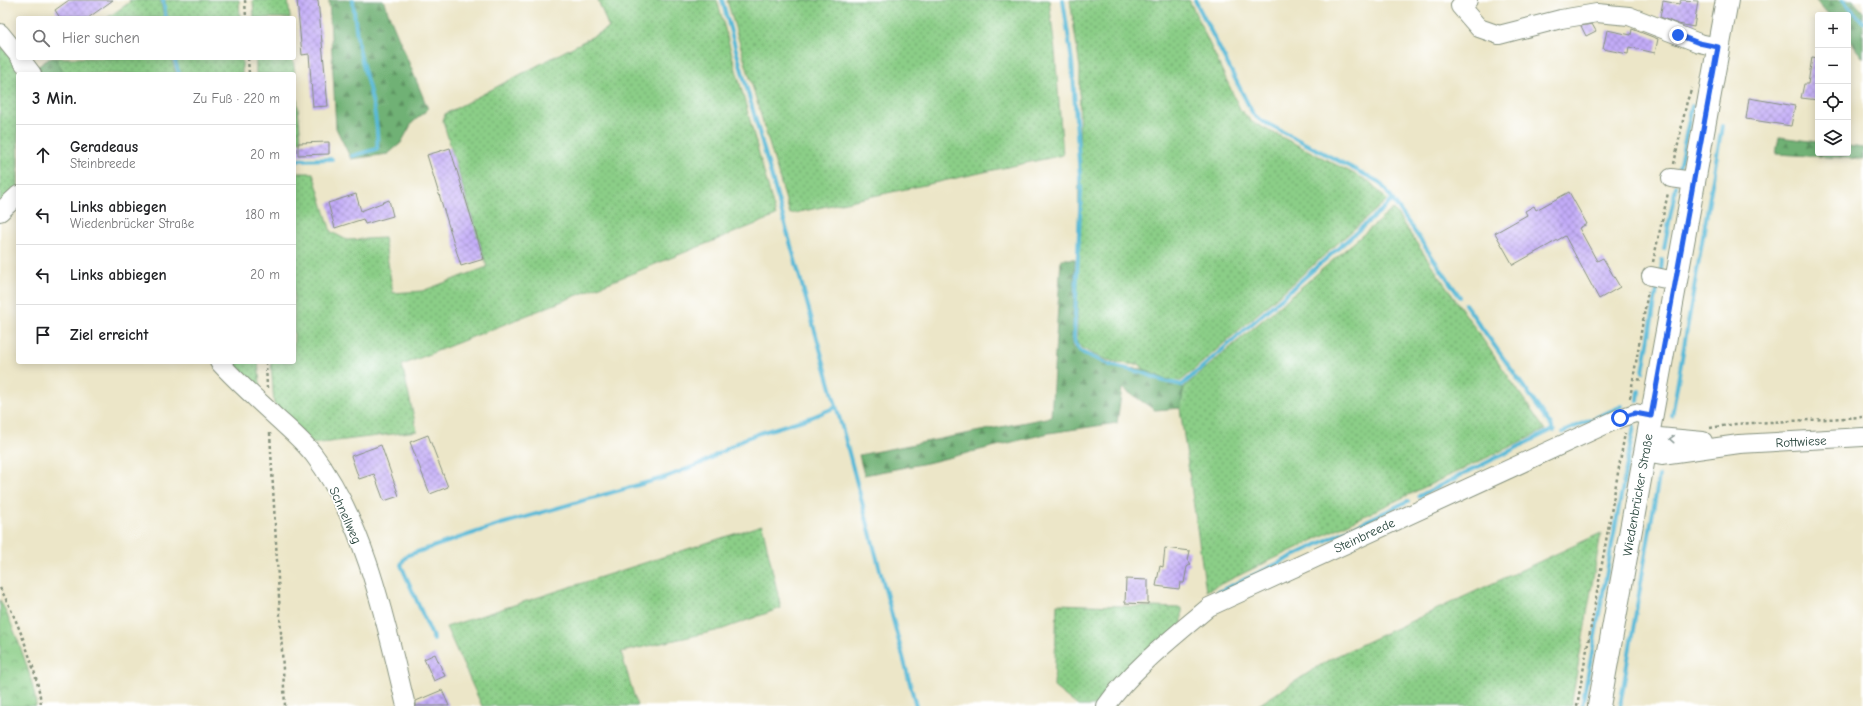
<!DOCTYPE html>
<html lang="de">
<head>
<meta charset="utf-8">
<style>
	body { margin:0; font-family:"Comic Neue",sans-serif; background:#f2f2f2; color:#202124 }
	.controls { position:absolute; right:12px; top:12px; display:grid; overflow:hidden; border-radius:4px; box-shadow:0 2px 10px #0003 }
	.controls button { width:36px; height:36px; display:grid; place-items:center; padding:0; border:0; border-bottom:1px solid #e0e0e0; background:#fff; color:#202124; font:20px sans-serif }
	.stop { position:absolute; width:12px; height:12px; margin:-9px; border:3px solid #2563eb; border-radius:50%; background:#fff }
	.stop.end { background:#2563eb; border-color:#fff; box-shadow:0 1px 4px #0008 }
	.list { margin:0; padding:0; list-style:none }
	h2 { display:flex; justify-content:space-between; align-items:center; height:52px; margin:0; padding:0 16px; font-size:17px }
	h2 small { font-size:13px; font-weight:400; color:#757577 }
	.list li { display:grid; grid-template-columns:26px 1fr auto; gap:12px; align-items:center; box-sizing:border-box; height:60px; padding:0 16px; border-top:1px solid #e0e0e0 }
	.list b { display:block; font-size:15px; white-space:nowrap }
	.list p { margin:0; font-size:13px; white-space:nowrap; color:#757577 }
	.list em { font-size:13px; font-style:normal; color:#757577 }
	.icon { flex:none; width:22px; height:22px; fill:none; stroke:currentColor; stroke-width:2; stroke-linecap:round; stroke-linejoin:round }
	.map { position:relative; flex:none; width:1863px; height:706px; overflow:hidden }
	.search { position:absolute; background:#fff; box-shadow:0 2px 10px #0003; left:16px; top:16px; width:280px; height:44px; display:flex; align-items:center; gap:10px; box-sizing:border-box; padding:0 14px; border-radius:4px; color:#757577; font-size:15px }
	.panel { position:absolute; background:#fff; box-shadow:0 2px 10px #0003; left:16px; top:72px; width:280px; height:292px; border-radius:4px }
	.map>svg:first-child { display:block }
</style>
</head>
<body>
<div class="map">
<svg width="1863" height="706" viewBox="0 0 1863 706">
	<defs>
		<pattern id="grass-dots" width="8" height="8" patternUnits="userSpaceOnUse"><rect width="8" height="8" fill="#8bce87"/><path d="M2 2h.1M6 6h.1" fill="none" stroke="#71a86f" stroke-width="1.8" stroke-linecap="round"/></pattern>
		<pattern id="forest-firs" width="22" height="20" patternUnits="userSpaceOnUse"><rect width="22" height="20" fill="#70b174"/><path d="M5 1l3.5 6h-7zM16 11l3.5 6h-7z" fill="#5b9160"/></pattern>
		<pattern id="park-crowns" width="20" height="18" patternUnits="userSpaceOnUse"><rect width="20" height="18" fill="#8bce87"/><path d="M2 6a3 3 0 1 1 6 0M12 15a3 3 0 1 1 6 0" fill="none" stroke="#71a86f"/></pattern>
		<pattern id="building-cross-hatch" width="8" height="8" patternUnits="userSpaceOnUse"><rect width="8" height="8" fill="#c3acf8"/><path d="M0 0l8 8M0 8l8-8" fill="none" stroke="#9e8dca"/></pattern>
	</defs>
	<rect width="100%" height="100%" fill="#fff"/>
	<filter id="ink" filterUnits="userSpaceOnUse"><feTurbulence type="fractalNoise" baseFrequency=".025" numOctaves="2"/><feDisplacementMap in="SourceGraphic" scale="8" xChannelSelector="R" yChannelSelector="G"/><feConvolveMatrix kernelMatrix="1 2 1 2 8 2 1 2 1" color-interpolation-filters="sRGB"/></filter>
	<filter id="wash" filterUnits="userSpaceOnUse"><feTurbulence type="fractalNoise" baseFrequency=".012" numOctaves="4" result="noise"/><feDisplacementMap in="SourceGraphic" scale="16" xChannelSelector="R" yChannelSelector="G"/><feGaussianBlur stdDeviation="0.9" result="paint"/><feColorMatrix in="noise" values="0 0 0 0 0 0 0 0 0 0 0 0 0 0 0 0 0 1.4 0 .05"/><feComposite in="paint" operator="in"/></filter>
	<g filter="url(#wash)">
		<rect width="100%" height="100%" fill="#ece6c8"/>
		<path fill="url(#grass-dots)" stroke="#55865e" d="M129 0H160L164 18H107L130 2Z
			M165 0H239L240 18H168Z
			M253 0H288L290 18H254Z
			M598 0H717L776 216 402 365 417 431 313 444 274 404 271 362H294V173H313L331 232 347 240 384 238 393 293 422 291 487 267 443 121 445 114 609 28Z
			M727 0H1049L1055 51 1063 155 790 214Z
			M1070 0H1189L1240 109 1252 122 1370 182 1387 200 1181 381C1166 381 1148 375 1139 364 1121 366 1089 356 1077 343L1080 68Z
			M0 44 24 74H18V188L0 205Z
			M55 58H171L176 74H65Z
			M176 58H242V74H180Z
			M256 58H293L301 141H295L296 155H294V74H256Z
			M1393 209 1545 430 1206 591 1180 408 1184 387Z
			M230 362H258L261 394Z
			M762 525 781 608 720 630 621 652 637 706H482L446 627Z
			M1601 533 1571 706H1257L1330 659Z
			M1057 604 1182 608V623L1101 706H1078L1054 687Z"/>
		<path fill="url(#forest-firs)" stroke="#487754" d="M329 0H383L428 109 412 123 401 143 388 154 351 159 336 128Z
			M1816 0H1853L1863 12V58L1848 39V15H1829Z
			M50 58H55L65 74H41L37 67Z
			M1779 137 1818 142V153H1848V146L1863 148V159L1776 154Z
			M1061 259H1075L1072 347 1123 368 1143 369 1184 388 1180 408 1155 410 1122 388 1117 423 1049 433 927 463 864 475 859 455 1051 417Z"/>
		<path fill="url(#park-crowns)" stroke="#55865e" d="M0 600C12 622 35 682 36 706H0Z"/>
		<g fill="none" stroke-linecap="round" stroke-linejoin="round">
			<path stroke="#59b9d7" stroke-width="4" d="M163 0 166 18
				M722 0 845 438 916 706
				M1063 0 1072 62 1081 191 1074 337 1075 344 1081 352 1110 365 1144 373 1163 381 1182 385 1393 200
				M1195 0 1253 114 1260 120 1379 182 1385 189 1460 297
				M1843 0 1863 22
				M174 58 179 74
				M352 156 377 149C380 113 364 77 358 43 356 29 354 14 353 0
				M294 160 332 159
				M1679 168 1692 106
				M1664 249 1676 186
				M1661 271 1662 260
				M1465 304 1552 427V430L1554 431
				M1643 372 1657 290
				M1638 401 1639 391
				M1672 416 1722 126
				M1563 432 1622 406
				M1419 496 1552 430
				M1210 596 1408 501
				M434 640 401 565 404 559 408 555 501 524 666 477 702 463 744 439 760 433 812 417 836 407
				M1582 706 1634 426
				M1620 706 1659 476"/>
		</g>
		<g id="blocks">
			<path fill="url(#building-cross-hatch)" d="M69 0H113L88 18H60L55 10Z
				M297 0H318L328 106 313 107 309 54 302 55Z
				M1681 0 1698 1 1694 27 1678 24 1660 17 1663 1 1679 4Z
				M1592 24 1596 31 1586 36 1581 26Z
				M1632 29 1658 39 1655 53 1629 47 1628 54 1603 49 1607 30 1631 35Z
				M1812 57 1818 58V100L1801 98 1804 84H1808Z
				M1749 98 1795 106 1791 126 1746 119Z
				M329 142V154L298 155V143Z
				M450 148 484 259 461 266 427 155Z
				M1569 192 1587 224 1579 228 1597 261 1603 258 1620 287 1599 299 1565 236 1513 265 1495 233 1527 215 1525 211 1534 206 1536 210Z
				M356 194 361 211 389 200 393 216 365 224 363 219 335 228 328 203Z
				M428 435 448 487 430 494 410 442Z
				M381 445 399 496 384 501 374 474 359 479 351 456Z
				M1165 548 1190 551 1188 560 1191 564 1187 567 1184 583H1180L1179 589 1156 586 1160 566 1163 567Z
				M1126 579 1148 580V604L1125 603Z
				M435 654 445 676 434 681 424 659Z
				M442 690 449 706H416V701Z"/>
		</g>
	</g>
	<g filter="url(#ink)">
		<use href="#blocks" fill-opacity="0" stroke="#86927e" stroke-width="1"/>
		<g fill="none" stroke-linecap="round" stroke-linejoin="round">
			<g stroke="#86927e" stroke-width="20">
				<path id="minor" d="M1468 0 1460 6 1479 28 1499 35 1561 19 1597 13 1629 16 1699 43 1718 47
					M0 33 18 55
					M20 58 32 74
					M1671 178 1693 181
					M0 212 18 195
					M1651 276 1675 281
					M219 362C237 382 258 400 278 419 290 430 304 442 314 455 366 524 386 624 406 706
					M1648 436 1703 441
					M1645 452 1662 455 1739 444 1863 437
					M1106 706C1132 669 1175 636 1209 607L1620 418 1635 413 1651 416"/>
			</g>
			<g stroke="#86927e" stroke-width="24">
				<path id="major" d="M1599 706 1727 0"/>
			</g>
			<path stroke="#86927e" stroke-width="2.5" stroke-dasharray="3 3" stroke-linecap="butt" d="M245 0 246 18
				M248 58 249 74
				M1674 164 1687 101 1692 88
				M1653 262 1668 193
				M266 362 267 388
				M1632 378 1642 380
				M1630 398 1648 291
				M1710 428 1735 424 1863 417
				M270 433 285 706
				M0 588C15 614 40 677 41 706
				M1577 706 1625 433"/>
			<use href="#minor" stroke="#fff" stroke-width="18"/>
			<use href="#major" stroke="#fff" stroke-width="22"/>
		</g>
		<defs><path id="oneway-chevron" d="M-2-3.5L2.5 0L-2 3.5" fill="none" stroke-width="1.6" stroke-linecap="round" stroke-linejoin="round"/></defs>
		<use stroke="#8f9e9a" href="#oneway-chevron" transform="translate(1672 439) rotate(-176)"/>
	</g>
	<g fill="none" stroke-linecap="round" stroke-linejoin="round" filter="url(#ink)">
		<path stroke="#2563eb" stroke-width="5" d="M1620 418 1635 413 1651 416 1718 47 1699 43 1678 35"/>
	</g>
	<g text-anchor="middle" stroke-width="3.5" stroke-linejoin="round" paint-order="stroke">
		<g font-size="13" fill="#1f3d34" stroke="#fff">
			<text transform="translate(1801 441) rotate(-3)" y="5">Rottwiese</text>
			<text transform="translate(1637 495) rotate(-80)" y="5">Wiedenbrücker Straße</text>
			<text transform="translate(346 515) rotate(66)" y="5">Schnellweg</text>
			<text transform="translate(1364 535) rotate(-25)" y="5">Steinbreede</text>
		</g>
	</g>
</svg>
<div class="controls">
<button>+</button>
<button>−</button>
<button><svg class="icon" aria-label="locate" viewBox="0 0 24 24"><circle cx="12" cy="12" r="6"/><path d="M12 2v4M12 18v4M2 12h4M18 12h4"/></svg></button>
<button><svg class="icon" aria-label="layers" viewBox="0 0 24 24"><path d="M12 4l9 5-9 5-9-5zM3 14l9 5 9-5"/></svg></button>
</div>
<div class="stop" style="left:1620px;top:418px"></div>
<div class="stop end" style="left:1678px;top:35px"></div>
<div class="search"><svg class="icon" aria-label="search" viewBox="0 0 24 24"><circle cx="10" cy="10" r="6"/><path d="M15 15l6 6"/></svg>Hier suchen</div>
<section class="panel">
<h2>3 Min.<small>Zu Fuß · 220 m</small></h2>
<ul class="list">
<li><svg class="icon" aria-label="ahead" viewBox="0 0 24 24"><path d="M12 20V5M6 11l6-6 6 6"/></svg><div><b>Geradeaus</b><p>Steinbreede</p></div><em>20 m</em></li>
<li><svg class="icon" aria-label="left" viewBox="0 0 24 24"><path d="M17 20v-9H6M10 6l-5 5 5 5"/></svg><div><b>Links abbiegen</b><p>Wiedenbrücker Straße</p></div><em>180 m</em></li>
<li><svg class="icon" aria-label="left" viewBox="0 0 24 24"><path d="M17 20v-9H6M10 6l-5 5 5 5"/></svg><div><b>Links abbiegen</b></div><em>20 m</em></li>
<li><svg class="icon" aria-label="arrive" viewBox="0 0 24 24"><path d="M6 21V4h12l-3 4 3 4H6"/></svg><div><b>Ziel erreicht</b></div></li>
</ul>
</section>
</div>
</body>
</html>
